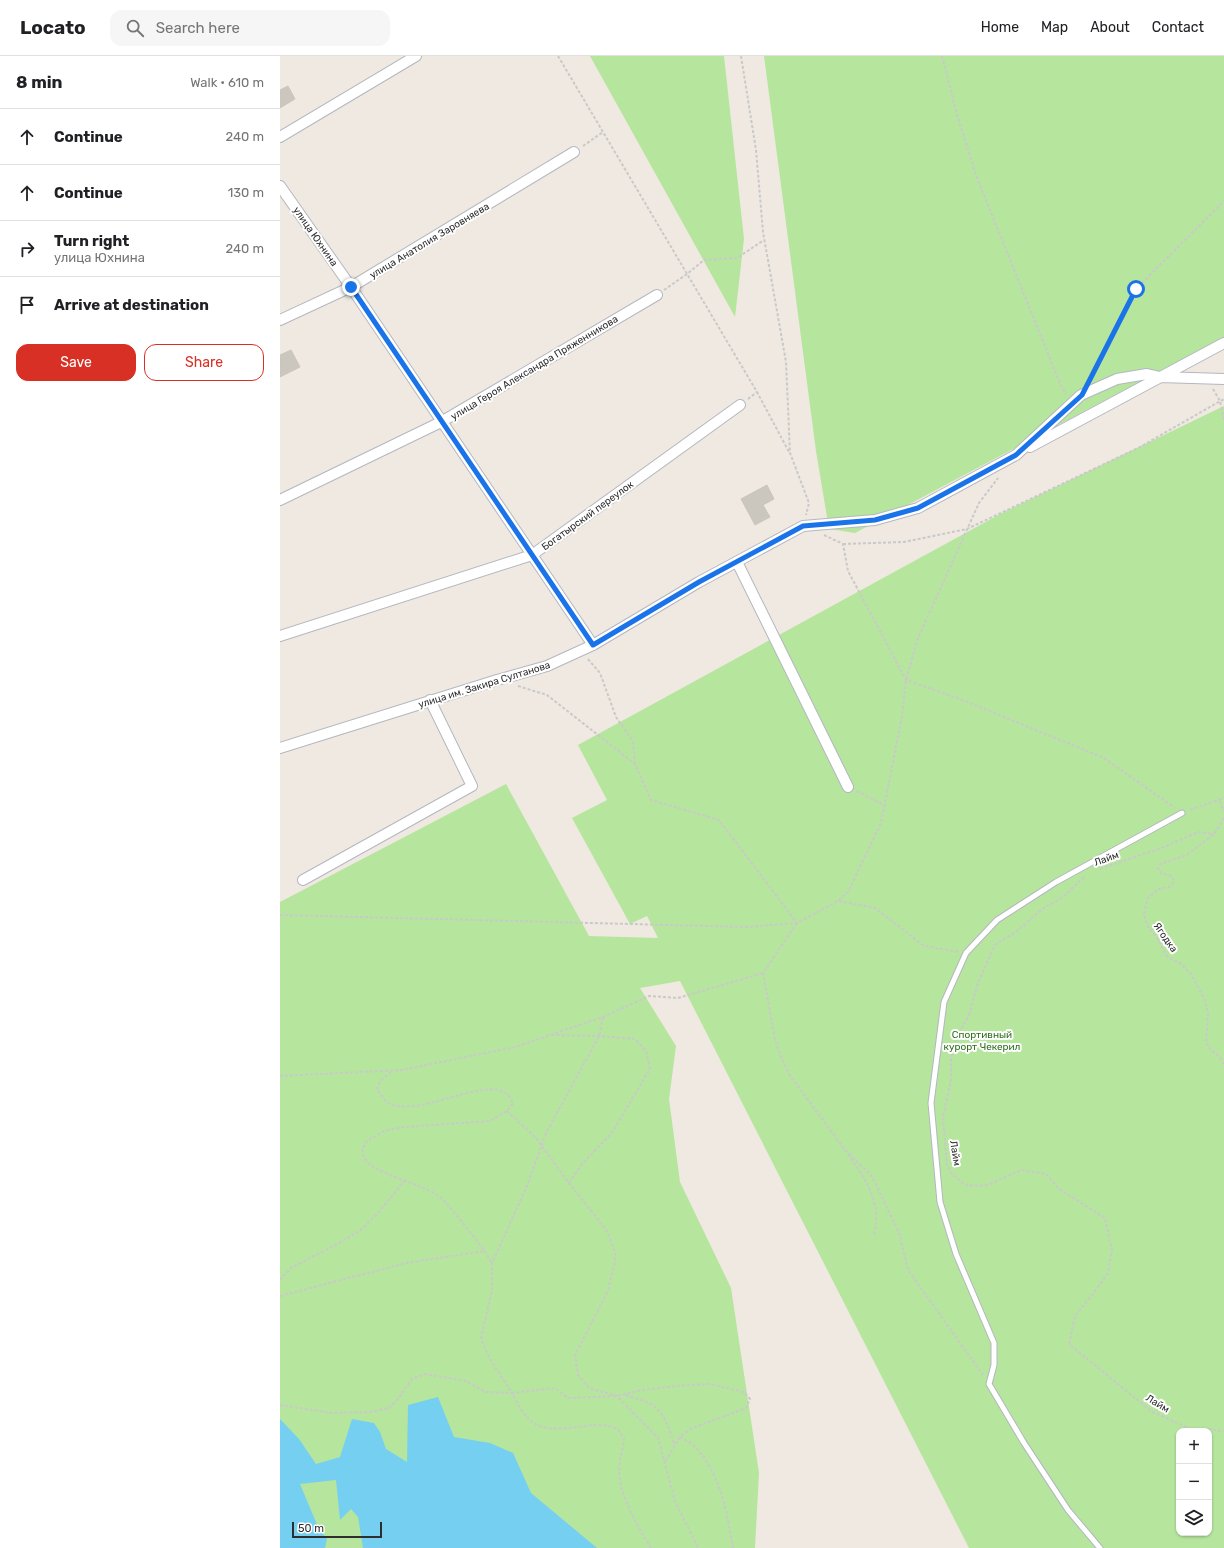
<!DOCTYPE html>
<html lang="en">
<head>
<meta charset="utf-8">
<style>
	body { margin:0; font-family:Rubik,sans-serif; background:#f6f6f6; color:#202124 }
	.controls { position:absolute; right:12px; bottom:12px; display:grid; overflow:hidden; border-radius:8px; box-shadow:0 1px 3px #0004 }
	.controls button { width:36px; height:36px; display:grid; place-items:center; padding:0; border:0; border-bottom:1px solid #e0e0e0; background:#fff; color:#202124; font:20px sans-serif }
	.scale { position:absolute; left:12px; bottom:10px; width:90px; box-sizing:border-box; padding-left:4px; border:2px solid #2e2e2e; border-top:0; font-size:11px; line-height:14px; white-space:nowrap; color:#2e2e2e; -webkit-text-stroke:3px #fff; paint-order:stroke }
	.stop { position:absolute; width:12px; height:12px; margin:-9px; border:3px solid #1a73e8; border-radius:50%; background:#fff }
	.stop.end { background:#1a73e8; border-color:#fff; box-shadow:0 1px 4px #0008 }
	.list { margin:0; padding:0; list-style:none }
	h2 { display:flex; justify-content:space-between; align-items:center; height:52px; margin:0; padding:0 16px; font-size:17px }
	h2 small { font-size:13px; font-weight:400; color:#757577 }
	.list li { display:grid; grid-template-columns:26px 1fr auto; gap:12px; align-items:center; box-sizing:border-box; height:56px; padding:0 16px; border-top:1px solid #e0e0e0 }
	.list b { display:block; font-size:15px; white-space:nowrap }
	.list p { margin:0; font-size:13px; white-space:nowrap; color:#757577 }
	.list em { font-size:13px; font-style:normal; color:#757577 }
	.actions { display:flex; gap:8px; padding:12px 16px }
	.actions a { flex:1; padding:9px 0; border:1px solid #d93025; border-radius:12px; text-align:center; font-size:14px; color:#d93025 }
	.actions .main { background:#d93025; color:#fff }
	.icon { flex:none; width:22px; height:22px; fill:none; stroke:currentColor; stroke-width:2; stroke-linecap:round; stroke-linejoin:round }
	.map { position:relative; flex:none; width:944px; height:1492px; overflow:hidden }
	header { display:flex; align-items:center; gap:24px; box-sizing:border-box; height:56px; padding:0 20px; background:#fff; border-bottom:1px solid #e0e0e0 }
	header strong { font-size:19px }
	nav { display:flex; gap:22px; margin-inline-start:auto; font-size:14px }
	.search { width:280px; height:36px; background:#f6f6f6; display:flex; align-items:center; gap:10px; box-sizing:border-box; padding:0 14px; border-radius:12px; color:#757577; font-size:15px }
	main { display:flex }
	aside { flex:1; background:#fff }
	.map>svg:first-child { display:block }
</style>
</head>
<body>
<header>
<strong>Locato</strong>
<div class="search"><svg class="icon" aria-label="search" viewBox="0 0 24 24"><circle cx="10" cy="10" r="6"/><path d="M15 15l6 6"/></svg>Search here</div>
<nav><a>Home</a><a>Map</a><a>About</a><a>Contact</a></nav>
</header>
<main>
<aside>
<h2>8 min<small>Walk · 610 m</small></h2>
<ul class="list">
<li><svg class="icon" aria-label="ahead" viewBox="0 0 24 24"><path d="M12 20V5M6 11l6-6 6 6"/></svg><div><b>Continue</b></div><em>240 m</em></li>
<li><svg class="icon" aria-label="ahead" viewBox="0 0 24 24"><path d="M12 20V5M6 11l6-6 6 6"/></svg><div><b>Continue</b></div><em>130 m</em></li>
<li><svg class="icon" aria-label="right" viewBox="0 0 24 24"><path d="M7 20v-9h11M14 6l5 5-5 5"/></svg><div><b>Turn right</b><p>улица Юхнина</p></div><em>240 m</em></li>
<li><svg class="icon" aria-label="arrive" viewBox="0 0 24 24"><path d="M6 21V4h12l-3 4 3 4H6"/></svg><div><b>Arrive at destination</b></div></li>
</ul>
<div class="actions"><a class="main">Save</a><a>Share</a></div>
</aside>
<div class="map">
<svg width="944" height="1492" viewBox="0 0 944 1492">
	<rect width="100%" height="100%" fill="#efe9e1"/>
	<path fill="#b6e59e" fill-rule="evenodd" d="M310 0H444L464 183 455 261Z
		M484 0H944V281L575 477 549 473 536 395Z
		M944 350V1492H689L400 925 360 932 396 990 389 1043 400 1126 451 1232 479 1417 475 1492H0V846L226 728 309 880 378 882 367 860 350 868 292 762 327 744 298 689 722 457ZM899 1375H929V1477H899Z"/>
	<path fill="#75cff0" d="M158 1341 174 1381 210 1387 233 1397 251 1437 317 1492H83L78 1461 71 1453 60 1464 56 1424 20 1428 38 1471 47 1483 45 1492H0V1363L19 1383 36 1408 60 1401 72 1363 94 1367 100 1376 106 1393 127 1406 128 1349Z"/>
	<path fill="#cbc7bf" stroke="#cbc5ba" d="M8 30 15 43 0 52V34Z
		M11 294 20 311 0 321V299Z
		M487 429 494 443 483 449 490 461 475 469 461 443Z"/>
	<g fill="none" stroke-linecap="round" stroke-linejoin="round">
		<g stroke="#b4b7c1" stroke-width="7">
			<path id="service" d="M820 1492 788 1454 744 1387 709 1328 714 1309V1287L676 1198 660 1146 651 1047 664 946 686 897 717 864 776 826 902 757"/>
		</g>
		<g stroke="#b4b7c1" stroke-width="12">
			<path id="minor" d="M0 81 136 0
				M0 130 71 231 313 589
				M0 264 71 231 294 96
				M750 391 944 287
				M0 444 161 366 377 239
				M457 506 568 731
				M0 580 252 499 460 349
				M0 692 217 624 267 610 313 589 419 526 523 470 595 464 638 452 736 399 801 339 837 323 867 318 880 321 944 323
				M23 824 192 730 150 644"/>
		</g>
		<path stroke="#c9c9c9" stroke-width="2" stroke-dasharray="3 2" stroke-linecap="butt" d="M278 0 477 336 509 396
			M461 0 476 94 483 176 506 306 510 397 529 447 526 459
			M662 0 677 59 697 122 781 330 786 338
			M303 90 323 76
			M384 234 407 218 424 204 457 202 484 184
			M809 323 856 233 944 145
			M933 333 940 345 944 364
			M468 343 477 336
			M544 479 563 488 568 515 626 624 685 645 824 702 895 752
			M563 488 624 486 687 473 858 392 944 343
			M308 603 320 617 336 661 353 685 355 708
			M238 630 267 639 355 708 371 744 439 764 517 867
			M577 735 604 749
			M940 745 944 756
			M910 754 944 742
			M944 762 934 778 907 799 880 808 878 813 881 817 892 820 894 826 890 831 878 833 868 842 864 857 867 869 878 883 885 897 889 902 901 908 911 918 925 944 928 958 926 986 930 993 940 1001 944 1009
			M820 813 884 791 918 776 934 778
			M804 821 782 842 762 853 736 876 716 888 714 891 698 927 689 959 676 982 671 1003V1024L663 1061 667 1109 671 1117 685 1129 698 1130 708 1129 741 1114 766 1118 779 1133 825 1162 832 1194 828 1217 812 1239 795 1260 789 1288 871 1355 913 1374 926 1373 944 1375
			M559 845 595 852 644 890 679 896
			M0 859 467 871 517 867 558 845 568 836 601 767 622 660 626 624 638 582 699 447 718 422
			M517 867 483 917 495 984 501 1001 509 1018 565 1094 592 1120 619 1177 628 1214 703 1319
			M323 961 319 980 266 1077 247 1130 212 1207V1234L201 1283 210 1303 232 1337 275 1332 288 1342 337 1340 362 1334 397 1330 430 1328 464 1336 470 1343 466 1352 410 1373 400 1381 385 1406
			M272 979 319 980 355 983 366 995 370 1013 331 1078 302 1108 289 1127
			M111 1016 100 1025 97 1034C101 1038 105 1046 110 1048 140 1061 206 1020 227 1038 230 1040 232 1045 233 1048L227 1055 210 1065 124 1071 104 1075 87 1085 82 1093C83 1095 83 1099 84 1102 93 1118 140 1127 157 1139 165 1144 171 1153 178 1161 190 1176 202 1190 212 1207
			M0 1020 122 1014 235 991 323 961 369 940 398 942 483 917
			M227 1055 256 1082 289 1127 327 1175 336 1200 328 1235 295 1299 298 1319 309 1332 337 1340 378 1382 395 1445 418 1492
			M568 1098C586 1125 602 1145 594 1179
			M0 1224 11 1212 59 1187 81 1174 99 1156 125 1124
			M0 1240 126 1207 205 1195
			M346 1339C353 1342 362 1344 369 1347 386 1356 388 1373 395 1389
			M0 1349 52 1357 90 1356 109 1352 118 1343 132 1323 145 1318 186 1325 205 1336 232 1337C238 1348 243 1360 254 1367 276 1382 315 1361 337 1373 340 1375 342 1380 344 1383 343 1392 340 1402 339 1411 338 1438 357 1469 371 1492
			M400 1381C404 1384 409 1386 413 1389 440 1414 447 1457 453 1492"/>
		<use href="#service" stroke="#fff" stroke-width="5"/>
		<use href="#minor" stroke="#fff" stroke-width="10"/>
	</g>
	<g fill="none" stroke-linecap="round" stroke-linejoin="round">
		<path stroke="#1a73e8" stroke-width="5" d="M71 231 313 589 419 526 523 470 595 464 638 452 736 399 802 339 856 233"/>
	</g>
	<g text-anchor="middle" stroke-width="4" stroke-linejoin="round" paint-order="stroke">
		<g font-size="10" fill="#2e2e2e" stroke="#fff">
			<text transform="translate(36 180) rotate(55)" y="4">улица Юхнина</text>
			<text transform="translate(149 184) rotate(-31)" y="4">улица Анатолия Заровняева</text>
			<text transform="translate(254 311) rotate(-31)" y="4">улица Героя Александра Пряженникова</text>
			<text transform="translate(307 459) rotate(-36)" y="4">Богатырский переулок</text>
			<text transform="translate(204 628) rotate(-17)" y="4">улица им. Закира Султанова</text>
			<text transform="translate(826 802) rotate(-20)" y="4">Лайм</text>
			<text transform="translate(886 881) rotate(55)" y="4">Ягодка</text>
			<text transform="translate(676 1097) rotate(81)" y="4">Лайм</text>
			<text transform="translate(878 1347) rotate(31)" y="4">Лайм</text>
		</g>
		<g font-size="10" fill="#2c6e1b" stroke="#fff">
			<text x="702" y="982">Спортивный<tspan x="702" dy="12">курорт Чекерил</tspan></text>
		</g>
	</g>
</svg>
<div class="controls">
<button>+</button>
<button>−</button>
<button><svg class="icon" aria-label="layers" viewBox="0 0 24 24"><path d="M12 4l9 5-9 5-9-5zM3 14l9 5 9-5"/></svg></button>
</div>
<div class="scale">50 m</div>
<div class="stop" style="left:856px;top:233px"></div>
<div class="stop end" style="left:71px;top:231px"></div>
</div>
</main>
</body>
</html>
